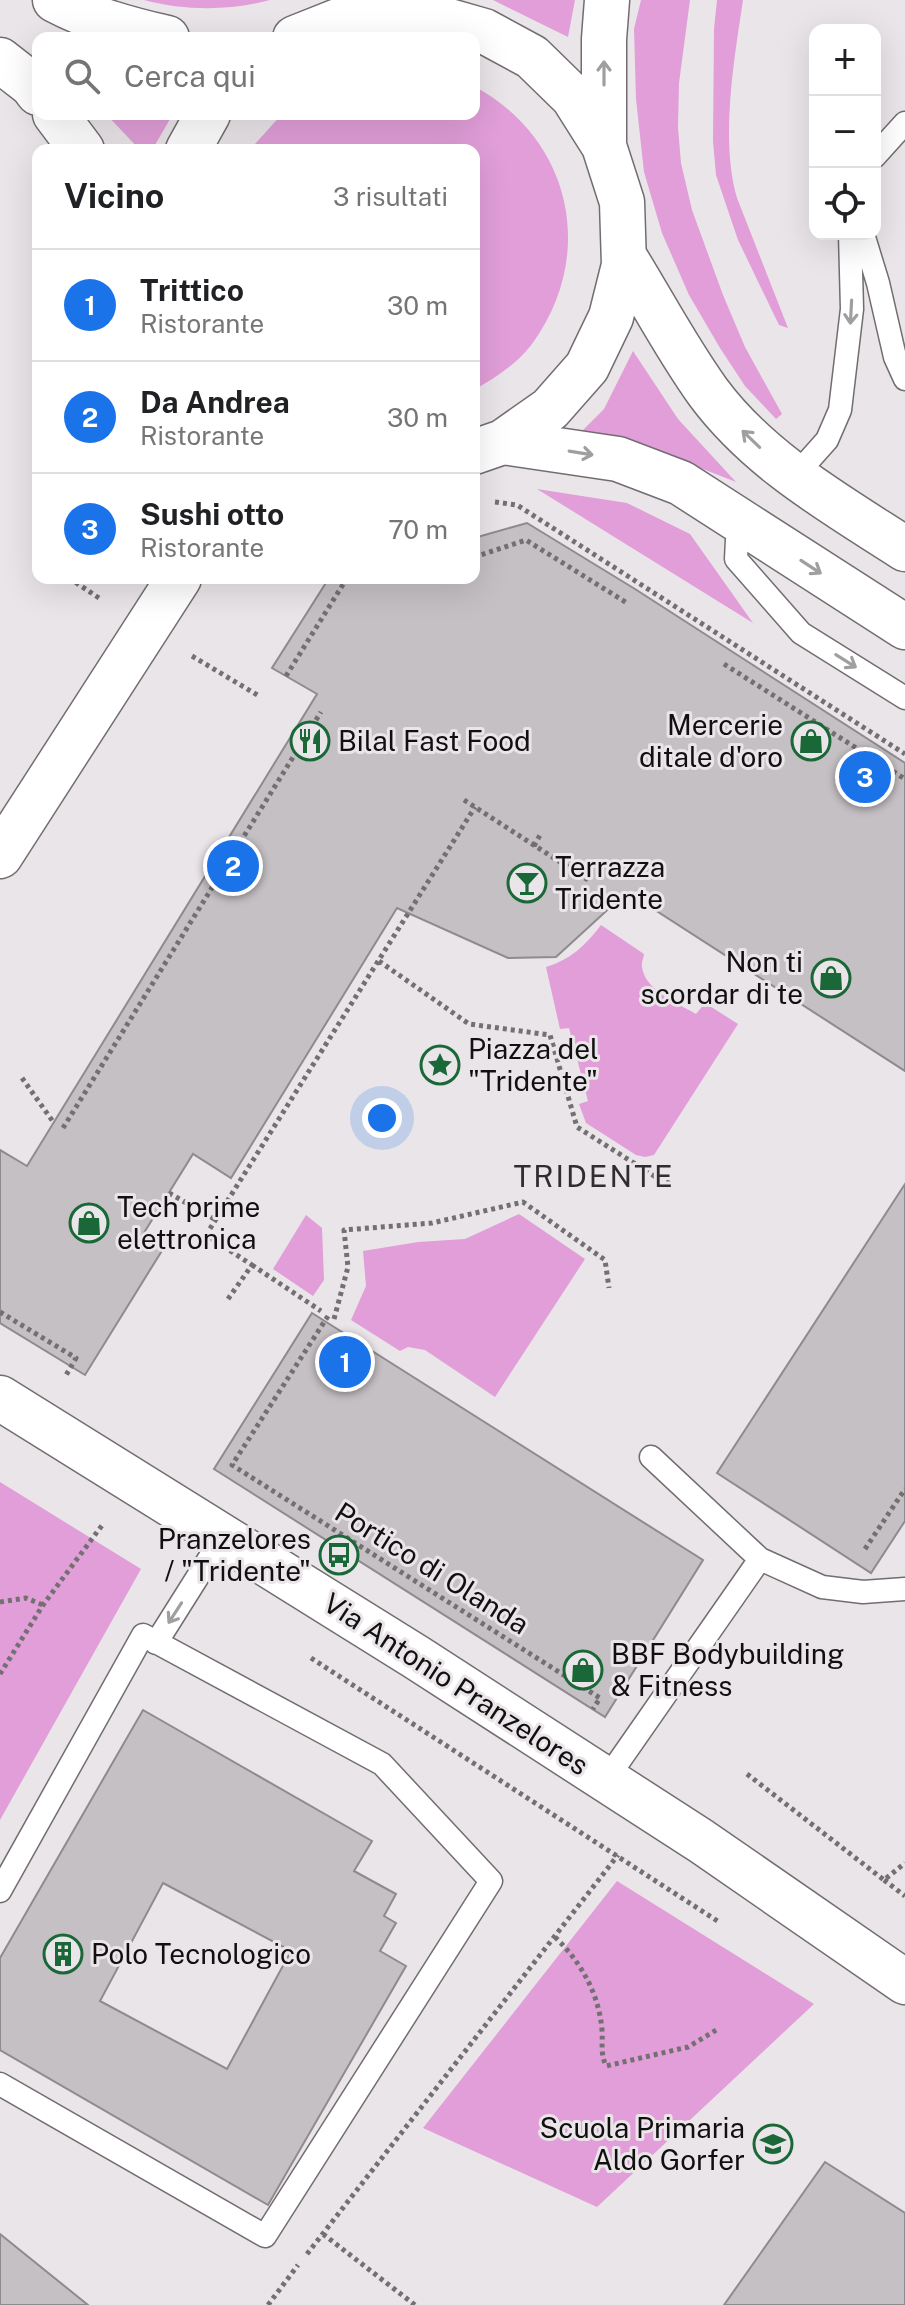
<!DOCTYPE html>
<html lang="it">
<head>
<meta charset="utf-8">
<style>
	body { margin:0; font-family:"Public Sans",sans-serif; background:#f2f2f2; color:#202124 }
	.controls { position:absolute; right:24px; top:24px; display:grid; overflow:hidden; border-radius:16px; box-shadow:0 8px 32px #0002 }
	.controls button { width:72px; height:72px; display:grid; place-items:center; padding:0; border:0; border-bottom:2px solid #e0e0e0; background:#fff; color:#202124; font:40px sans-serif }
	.you { position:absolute; left:382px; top:1118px; width:28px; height:28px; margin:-20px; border:6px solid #fff; border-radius:50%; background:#1a73e8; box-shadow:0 0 0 12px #1a73e833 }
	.badge { display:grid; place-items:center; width:52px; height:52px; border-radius:50%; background:#1a73e8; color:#fff; font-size:26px; font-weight:700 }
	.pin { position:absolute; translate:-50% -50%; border:4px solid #fff; box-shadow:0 2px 8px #0006 }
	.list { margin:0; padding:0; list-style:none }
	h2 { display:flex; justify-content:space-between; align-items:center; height:104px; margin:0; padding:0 32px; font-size:34px }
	h2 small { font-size:26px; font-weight:400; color:#757577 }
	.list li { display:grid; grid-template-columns:52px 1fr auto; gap:24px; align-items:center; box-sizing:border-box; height:112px; padding:0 32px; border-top:2px solid #e0e0e0 }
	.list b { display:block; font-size:30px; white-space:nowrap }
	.list p { margin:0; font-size:26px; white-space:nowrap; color:#757577 }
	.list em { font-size:26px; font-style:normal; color:#757577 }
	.icon { flex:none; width:44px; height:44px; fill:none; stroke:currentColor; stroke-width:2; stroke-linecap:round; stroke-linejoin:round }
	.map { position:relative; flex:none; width:905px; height:2305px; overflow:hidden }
	.search { position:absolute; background:#fff; box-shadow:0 8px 32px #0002; left:32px; top:32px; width:448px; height:88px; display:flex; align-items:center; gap:20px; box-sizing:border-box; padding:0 28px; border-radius:16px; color:#757577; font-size:30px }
	.panel { position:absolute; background:#fff; box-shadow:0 8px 32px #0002; left:32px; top:144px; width:448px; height:440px; border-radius:16px }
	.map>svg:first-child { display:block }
</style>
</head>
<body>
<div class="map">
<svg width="905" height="2305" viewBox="0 0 905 2305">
	<rect width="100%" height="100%" fill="#eae5e9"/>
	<path fill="#e19ed8" d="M144 0H270C230 11 185 11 144 0Z
		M493 0H575L568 37Z
		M641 0H690L679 83 678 128 681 163 692 210 723 295 745 347 782 414 776 419 745 386 720 348 689 295 662 233 644 172 636 99 634 29Z
		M717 0H743C734 60 720 140 737 198L788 328 779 325 738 240 716 175 713 141 714 29Z
		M474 86C572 139 597 255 532 344 517 364 495 378 474 390V150H252L255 144 282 114H474Z
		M106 114H173L152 150H140Z
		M633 351 678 419 736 482 655 450 581 432 604 409Z
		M537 489 627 503 690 534 753 623Z
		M601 925 644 954C644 958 641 962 642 967 645 991 679 1004 696 1014L705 1003 738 1024 654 1155 645 1157 636 1155 586 1123 579 1104 588 1101 569 1028 560 1029 546 967C570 960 586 945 601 925Z
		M519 1214 585 1259 495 1397 425 1350 408 1347 400 1351 351 1320 366 1286 363 1251 418 1242 465 1239Z
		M306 1215 322 1228 324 1280 313 1296 273 1269Z
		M0 1482 141 1569 0 1820Z
		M617 1881 814 2004 597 2207 423 2128Z"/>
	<path fill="#c5c0c4" stroke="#8f8a8e" stroke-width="2" fill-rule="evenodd" d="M527 523 635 589 905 763V1071L627 892 556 957 508 958 397 908 231 1178 193 1154 142 1236 163 1249 85 1375 0 1323V1150L27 1166 317 694 272 668 329 578H474V538Z
		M905 1184V1521L871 1573 717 1473Z
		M312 1313 703 1560 605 1717 214 1469Z
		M143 1710 372 1841 354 1871 396 1894 384 1916 396 1923 380 1951 406 1966 268 2205 0 2050V1958ZM163 1883 291 1951 227 2069 100 2001Z
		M825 2162 905 2213V2305H724Z
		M0 2234 88 2305H0Z"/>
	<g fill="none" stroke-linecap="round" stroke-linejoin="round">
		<g stroke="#726d71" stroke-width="25">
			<path id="service" d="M875 156 905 123
				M863 234 878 283 895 357 905 379
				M794 477 827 440 840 410 852 309 850 234
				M738 520 736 559 801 633 905 698
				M651 1457 760 1559 822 1587 863 1592 905 1589
				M156 1643 224 1535
				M606 1780 760 1559
				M0 1891 143 1635 382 1764 491 1881 265 2236 0 2084"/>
		</g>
		<g stroke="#726d71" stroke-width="47">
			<path id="minor" d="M0 856 179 578
				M0 1398 416 1657 701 1841 905 1982"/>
		</g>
		<g stroke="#726d71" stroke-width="47">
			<path id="secondary" d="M55 0C91 19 128 29 167 38
				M295 38 338 21 398 13 435 17 484 31 532 57 573 97 604 146 622 202 624 265 611 317 587 367 550 409 503 442 474 452
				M0 60 32 85 38 93
				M55 114 82 150
				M604 146V39L607 0
				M188 150 208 114
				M624 256C652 301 677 349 708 392 759 461 834 503 905 549
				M503 442 618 459 681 483 905 627"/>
		</g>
		<path stroke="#737072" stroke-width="5" stroke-dasharray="4 4" stroke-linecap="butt" d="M495 502 517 505 905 754
			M474 557 526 540 627 603
			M69 578 102 600
			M192 656 259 696
			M724 664 905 779
			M286 676 347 578
			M464 800 588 880
			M534 846 540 835
			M379 961 469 1024 550 1035 577 1127 659 1179 671 1184
			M22 1078 54 1123
			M63 1128 321 712
			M169 1193 216 1220
			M252 1265 321 1311
			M228 1299 252 1265 206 1235 475 807
			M0 1312 76 1358 65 1377
			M328 1316 232 1465 600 1698 593 1709
			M334 1319 348 1267 344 1230 432 1223 523 1202 605 1260 609 1288
			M865 1549 905 1489
			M0 1602 26 1598 43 1605
			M311 1658 719 1922
			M0 1674 43 1605 103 1524
			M747 1774 884 1880 905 1863
			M884 1880 905 1896
			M555 1937C581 1962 599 1994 602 2030 603 2045 600 2052 606 2066L688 2047 718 2029
			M323 2234 415 2305
			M307 2254 618 1855
			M268 2305 298 2265"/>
		<use href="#service" stroke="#fff" stroke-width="22"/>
		<use href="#minor" stroke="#fff" stroke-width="44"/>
		<use href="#secondary" stroke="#fff" stroke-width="44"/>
	</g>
	<defs><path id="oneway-shaft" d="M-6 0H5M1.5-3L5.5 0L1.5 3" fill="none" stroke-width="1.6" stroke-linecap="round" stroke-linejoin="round" transform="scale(2)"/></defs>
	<g stroke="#a09f9f">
		<use href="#oneway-shaft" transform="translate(604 73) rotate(-90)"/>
		<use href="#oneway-shaft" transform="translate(851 312) rotate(93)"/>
		<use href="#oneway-shaft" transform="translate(751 439) rotate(-136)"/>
		<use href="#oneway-shaft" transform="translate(581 453) rotate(9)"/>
		<use href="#oneway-shaft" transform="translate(811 567) rotate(33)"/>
		<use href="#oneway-shaft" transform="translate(846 661) rotate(32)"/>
		<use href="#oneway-shaft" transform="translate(175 1613) rotate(123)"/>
	</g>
	<defs>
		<g id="restaurant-ring" transform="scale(2)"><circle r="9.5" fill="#eae5e9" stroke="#1a6837" stroke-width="1.5"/><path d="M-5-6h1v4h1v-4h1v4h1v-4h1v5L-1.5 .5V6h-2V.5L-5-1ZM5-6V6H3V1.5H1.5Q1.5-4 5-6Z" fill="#1a6837"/></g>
		<g id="shop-ring" transform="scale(2)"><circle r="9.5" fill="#eae5e9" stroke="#1a6837" stroke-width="1.5"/><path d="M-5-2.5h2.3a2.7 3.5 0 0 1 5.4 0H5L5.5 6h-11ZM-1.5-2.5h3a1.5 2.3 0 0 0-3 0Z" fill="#1a6837"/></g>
		<g id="bar-ring" transform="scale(2)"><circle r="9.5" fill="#eae5e9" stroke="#1a6837" stroke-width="1.5"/><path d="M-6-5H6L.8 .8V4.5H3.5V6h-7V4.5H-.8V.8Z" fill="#1a6837"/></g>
		<g id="sight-ring" transform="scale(2)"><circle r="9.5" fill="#eae5e9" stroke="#1a6837" stroke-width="1.5"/><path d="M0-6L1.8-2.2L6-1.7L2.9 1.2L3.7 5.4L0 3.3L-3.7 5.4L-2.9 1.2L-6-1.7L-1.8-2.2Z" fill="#1a6837"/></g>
		<g id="bus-ring" transform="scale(2)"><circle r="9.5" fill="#eae5e9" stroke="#1a6837" stroke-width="1.5"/><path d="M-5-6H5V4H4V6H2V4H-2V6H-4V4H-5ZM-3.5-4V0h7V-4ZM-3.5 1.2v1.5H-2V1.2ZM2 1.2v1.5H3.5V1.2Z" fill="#1a6837"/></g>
		<g id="building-ring" transform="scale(2)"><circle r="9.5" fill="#eae5e9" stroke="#1a6837" stroke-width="1.5"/><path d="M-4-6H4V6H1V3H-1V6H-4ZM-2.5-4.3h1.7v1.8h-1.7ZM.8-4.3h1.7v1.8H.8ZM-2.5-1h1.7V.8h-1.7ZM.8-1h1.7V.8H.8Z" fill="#1a6837"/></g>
		<g id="school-ring" transform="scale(2)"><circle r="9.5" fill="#eae5e9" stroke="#1a6837" stroke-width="1.5"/><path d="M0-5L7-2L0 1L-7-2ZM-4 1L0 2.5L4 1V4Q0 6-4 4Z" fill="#1a6837"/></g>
	</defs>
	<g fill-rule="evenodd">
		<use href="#restaurant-ring" x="310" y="741"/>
		<use href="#shop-ring" x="811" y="741"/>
		<use href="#bar-ring" x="527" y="883"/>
		<use href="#shop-ring" x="831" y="978"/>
		<use href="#sight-ring" x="440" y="1065"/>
		<use href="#shop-ring" x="89" y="1223"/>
		<use href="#bus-ring" x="339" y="1555"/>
		<use href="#shop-ring" x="583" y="1670"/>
		<use href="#building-ring" x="63" y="1954"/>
		<use href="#school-ring" x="773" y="2144"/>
	</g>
	<g text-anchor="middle" stroke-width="6" stroke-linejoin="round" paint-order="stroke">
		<g font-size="28" fill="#110f10" stroke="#eae5e9" text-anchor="start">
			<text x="783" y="735" text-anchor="end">Mercerie<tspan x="783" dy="32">ditale d'oro</tspan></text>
			<text x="338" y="751">Bilal Fast Food</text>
			<text x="555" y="877">Terrazza<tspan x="555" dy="32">Tridente</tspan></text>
			<text x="803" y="972" text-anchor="end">Non ti<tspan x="803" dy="32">scordar di te</tspan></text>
			<text x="468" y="1059">Piazza del<tspan x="468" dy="32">"Tridente"</tspan></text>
			<text x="117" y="1217">Tech prime<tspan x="117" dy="32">elettronica</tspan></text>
			<text x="311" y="1549" text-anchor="end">Pranzelores<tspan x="311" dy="32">/ "Tridente"</tspan></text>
			<text x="611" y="1664">BBF Bodybuilding<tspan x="611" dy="32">&amp; Fitness</tspan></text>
			<text x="91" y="1964">Polo Tecnologico</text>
			<text x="745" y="2138" text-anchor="end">Scuola Primaria<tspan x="745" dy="32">Aldo Gorfer</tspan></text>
		</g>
		<g font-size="28" fill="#110f10" stroke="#eae5e9">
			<text transform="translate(432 1568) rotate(32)" y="10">Portico di Olanda</text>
			<text transform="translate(456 1684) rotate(33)" y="10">Via Antonio Pranzelores</text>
		</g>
		<g font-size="30" letter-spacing="2" fill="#312c30" stroke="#eae5e9">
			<text x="594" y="1187">TRIDENTE</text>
		</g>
	</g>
</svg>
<div class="controls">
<button>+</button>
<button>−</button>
<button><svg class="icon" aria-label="locate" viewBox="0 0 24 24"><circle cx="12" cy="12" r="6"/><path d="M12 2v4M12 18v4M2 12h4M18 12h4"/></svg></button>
</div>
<div class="you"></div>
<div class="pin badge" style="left:345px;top:1362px">1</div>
<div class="pin badge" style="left:233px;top:866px">2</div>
<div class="pin badge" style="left:865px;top:777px">3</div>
<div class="search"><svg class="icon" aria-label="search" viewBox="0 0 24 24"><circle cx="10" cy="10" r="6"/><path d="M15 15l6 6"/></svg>Cerca qui</div>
<section class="panel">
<h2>Vicino<small>3 risultati</small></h2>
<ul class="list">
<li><span class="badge">1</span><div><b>Trittico</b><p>Ristorante</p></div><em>30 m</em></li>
<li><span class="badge">2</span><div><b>Da Andrea</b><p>Ristorante</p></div><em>30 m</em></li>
<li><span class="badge">3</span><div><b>Sushi otto</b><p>Ristorante</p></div><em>70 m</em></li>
</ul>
</section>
</div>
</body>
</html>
